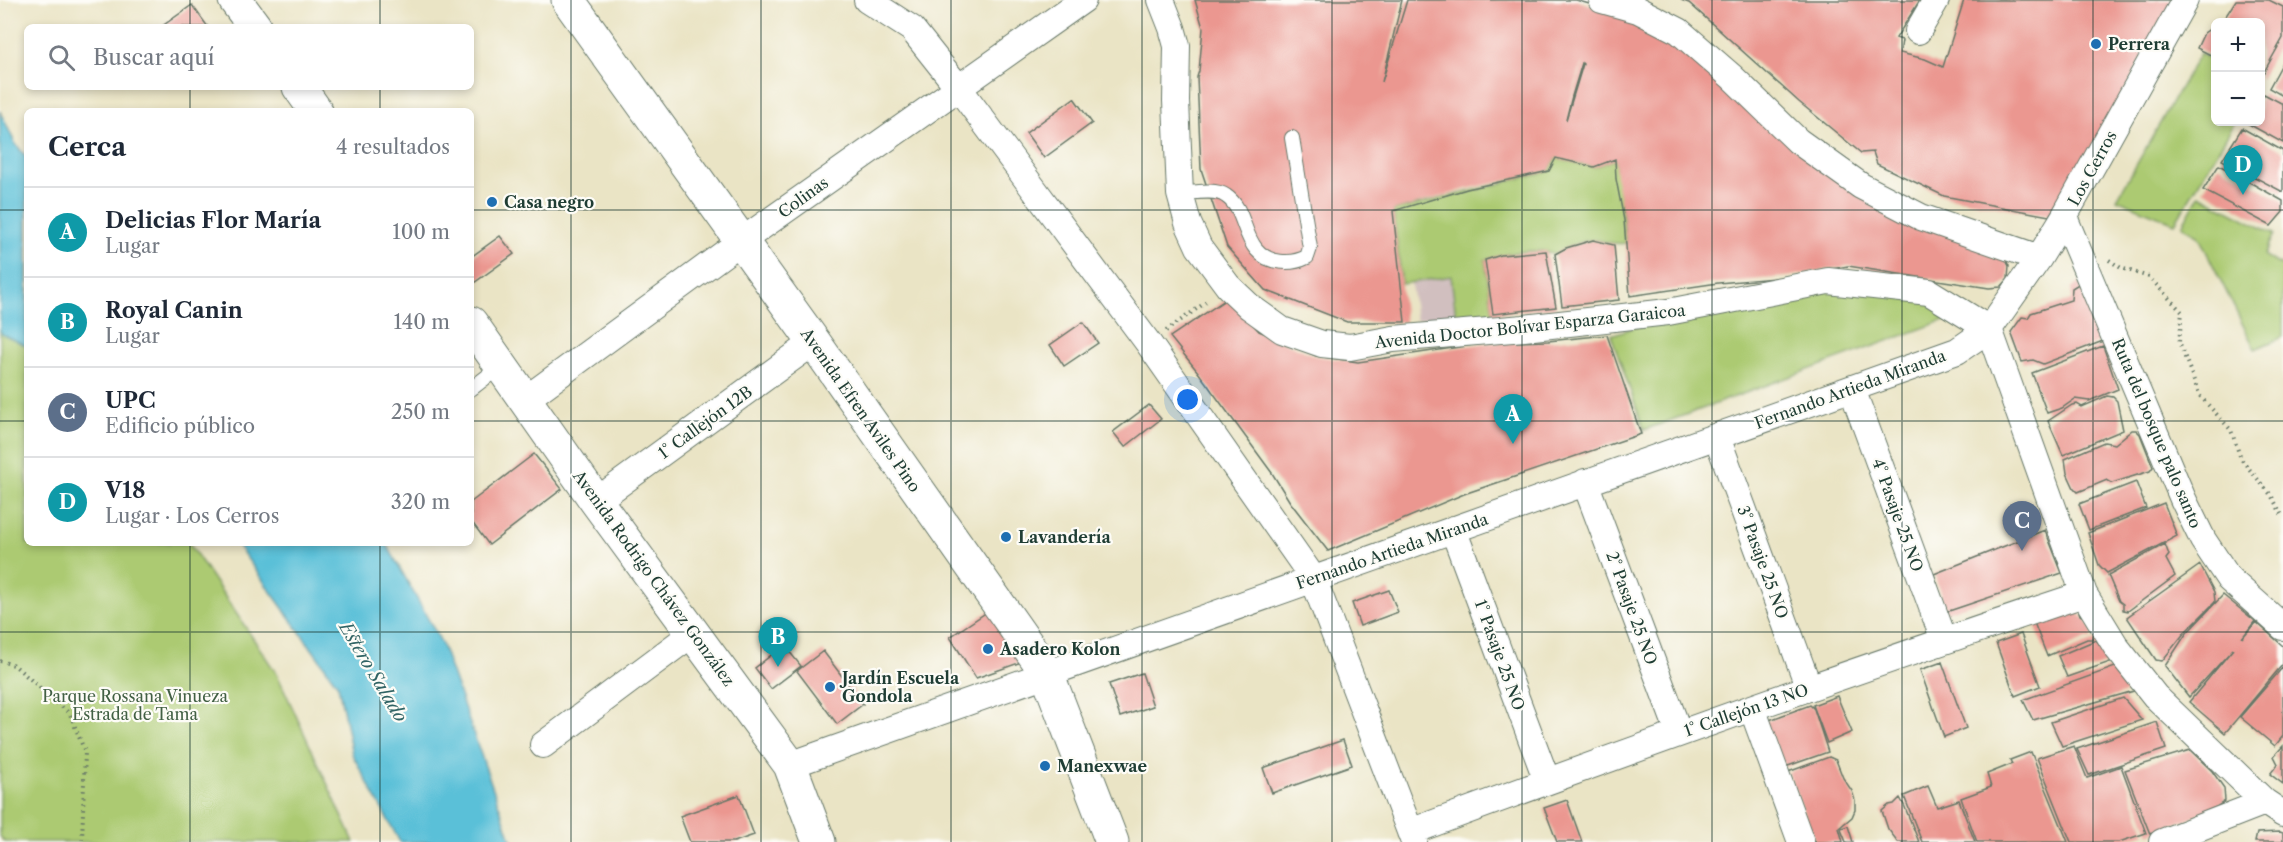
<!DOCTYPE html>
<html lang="es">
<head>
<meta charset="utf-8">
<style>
	body { margin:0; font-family:"Libre Caslon Text",serif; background:#f6f6f7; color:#1f2937 }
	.controls { position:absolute; right:18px; top:18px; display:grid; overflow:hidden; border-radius:9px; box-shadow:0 3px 9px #0003 }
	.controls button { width:54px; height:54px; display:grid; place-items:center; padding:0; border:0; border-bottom:2px solid #e0e1e3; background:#fff; color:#1f2937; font:30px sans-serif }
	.you { position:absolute; left:1188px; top:400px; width:21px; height:21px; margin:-15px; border:4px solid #fff; border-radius:50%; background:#1a73e8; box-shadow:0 0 0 9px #1a73e833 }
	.badge { display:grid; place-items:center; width:39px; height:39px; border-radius:50%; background:#1f6fb2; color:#fff; font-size:20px; font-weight:700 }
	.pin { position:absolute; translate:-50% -50px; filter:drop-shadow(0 2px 3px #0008) }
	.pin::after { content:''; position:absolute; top:32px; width:21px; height:18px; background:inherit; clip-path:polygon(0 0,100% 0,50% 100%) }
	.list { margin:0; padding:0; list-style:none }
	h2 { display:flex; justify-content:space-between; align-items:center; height:78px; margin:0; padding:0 24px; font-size:26px }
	h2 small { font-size:20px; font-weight:400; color:#747a83 }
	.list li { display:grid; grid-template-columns:39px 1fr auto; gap:18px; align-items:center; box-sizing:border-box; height:90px; padding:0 24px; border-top:2px solid #e0e1e3 }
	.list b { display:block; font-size:22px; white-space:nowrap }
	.list p { margin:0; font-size:20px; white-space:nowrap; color:#747a83 }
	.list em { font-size:20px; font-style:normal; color:#747a83 }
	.icon { flex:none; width:33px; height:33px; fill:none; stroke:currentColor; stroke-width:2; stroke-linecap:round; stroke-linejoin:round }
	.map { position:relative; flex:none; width:2283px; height:842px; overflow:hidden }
	.search { position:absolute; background:#fff; box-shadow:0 3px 9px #0003; left:24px; top:24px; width:450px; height:66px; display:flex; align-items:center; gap:15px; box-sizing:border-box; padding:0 21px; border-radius:9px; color:#747a83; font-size:22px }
	.panel { position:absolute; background:#fff; box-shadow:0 3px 9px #0003; left:24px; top:108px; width:450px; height:438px; border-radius:9px }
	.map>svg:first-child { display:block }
</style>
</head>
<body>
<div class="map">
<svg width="2283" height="842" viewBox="0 0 2283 842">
	<rect width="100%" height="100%" fill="#fdfcf7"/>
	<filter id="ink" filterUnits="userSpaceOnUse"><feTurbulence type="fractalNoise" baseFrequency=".0167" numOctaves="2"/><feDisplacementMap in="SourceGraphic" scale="12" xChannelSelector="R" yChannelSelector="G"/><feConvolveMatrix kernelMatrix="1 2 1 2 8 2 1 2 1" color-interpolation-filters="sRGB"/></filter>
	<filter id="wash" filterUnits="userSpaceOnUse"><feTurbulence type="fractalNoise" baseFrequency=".008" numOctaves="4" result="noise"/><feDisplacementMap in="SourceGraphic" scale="24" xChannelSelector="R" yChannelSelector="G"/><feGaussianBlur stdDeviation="1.35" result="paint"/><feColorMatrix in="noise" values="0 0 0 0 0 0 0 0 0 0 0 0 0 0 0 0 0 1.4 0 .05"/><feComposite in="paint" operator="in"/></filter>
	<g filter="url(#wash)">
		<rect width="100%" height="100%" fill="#eae4c5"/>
		<path fill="#d1bfbf" d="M1451 276 1456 316 1416 320 1411 283Z"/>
		<path fill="#acca72" stroke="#668453" stroke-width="1.5" d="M2200 53 2215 61 2216 122H2235L2175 223 2117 199Z
			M1556 158 1594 167 1615 159 1626 243C1611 246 1604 239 1592 240 1579 241 1565 248 1555 254 1535 246 1505 254 1485 260L1493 314 1456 316 1451 276 1402 284 1393 211 1549 171Z
			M2199 195 2274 234 2264 255 2283 267V337L2255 349 2198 235 2182 226Z
			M1828 286 1930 299 1948 319 1644 430 1611 335 1665 317Z
			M0 315 27 344V543H189L277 674 354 842H4L0 836Z"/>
		<path fill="#5ac0d8" stroke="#3c7e86" stroke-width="1.5" d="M0 111 15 143 27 158V346L2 334 0 330Z
			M236 543H386L441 642 512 842H400L352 754 338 685Z"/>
		<g id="blocks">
			<path fill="#eb9790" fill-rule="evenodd" d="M1195 0H1402L1382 82 1407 0H1576L1599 7 1666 31 1804 155 2002 253 2009 266 2008 279 2001 287 1989 288 1848 266 1787 277 1718 283 1630 296 1624 220 1616 179 1615 159 1594 167 1556 158 1549 171 1467 189 1393 211 1405 322H1347L1265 290 1227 247 1201 169 1197 77 1199 71 1203 28ZM1582 63 1583 64 1566 120 1572 96Z
				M1681 0H1920L1896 38 1902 40 1900 53 1925 59 1943 67 1964 0H2175L2100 136 2049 216 1944 196 1877 164 1873 152 1861 153 1799 102 1689 3Z
				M2236 0H2269L2283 7V38L2260 79V22H2219L2224 19Z
				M192 5 208 27H161Z
				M2216 25V58L2197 48 2204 33Z
				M2283 62V96L2269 88Z
				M2264 94 2283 104V143L2245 122H2260V100Z
				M1074 98 1092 123 1044 158 1026 133Z
				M2242 128 2283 151V192L2222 160Z
				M2219 165 2283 201V212L2271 226 2203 190Z
				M500 236 514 254 471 285V257Z
				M1593 240 1614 245 1619 300 1562 306 1555 254 1566 248Z
				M1546 251 1556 307 1493 314 1485 260 1501 255Z
				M2080 283 2103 341 2043 364 2033 360 2022 362 2011 332 2022 317 2028 318 2031 313 2071 300 2072 288Z
				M1228 298 1259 331 1316 356 1358 362 1487 343 1548 341 1607 335 1641 434 1464 494 1328 551 1290 502 1272 473 1198 372 1170 337Z
				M1083 322 1098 343 1064 366 1050 345Z
				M2103 346 2118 389 2089 401 2075 399 2062 408 2047 413 2032 373Z
				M2107 396 2113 397 2117 401 2123 430 2063 455 2048 421 2072 405 2077 404 2082 407Z
				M1149 405 1161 419 1125 447 1113 432Z
				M2132 430H2136L2140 434 2153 467 2150 471 2112 483 2107 480 2078 492 2074 488 2067 473 2065 459 2104 442 2115 444Z
				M534 454 562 489 489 545 471 521V502Z
				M2136 482 2146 508 2089 530 2079 504Z
				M2164 503 2177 536 2107 573 2099 565 2088 533Z
				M2045 530 2062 573 1946 612 1934 574Z
				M2165 544 2169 555 2166 559 2175 576 2128 611 2123 610V604L2119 601 2108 575Z
				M2200 565 2214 592 2215 602 2185 632 2162 661 2156 660 2127 617Z
				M1389 590 1398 612 1360 626 1352 603Z
				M2223 595 2255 621 2242 638 2256 622 2283 646V664L2225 733 2189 702 2233 649 2189 697 2165 666 2186 634Z
				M2077 605 2080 615 2086 619 2093 634 2092 639H2087L2047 656 2033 620Z
				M990 610 1027 660 976 678 950 637Z
				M2021 634 2040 686 2015 696 1996 643Z
				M2096 640 2113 661 2067 677 2058 656Z
				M784 645 801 666 771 689 755 668Z
				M823 651 863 704 837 724 797 671Z
				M1942 662 1966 728 1944 737 1920 670Z
				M2115 667 2137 690 2033 720 2023 700Z
				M2283 667V736L2275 746 2240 717Z
				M1142 673 1153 706 1120 717 1109 684Z
				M1837 696 1852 732 1827 743 1813 705Z
				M2123 698 2142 720 2062 746 2051 722Z
				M1810 705 1814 709 1828 752 1785 767 1764 722Z
				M2157 722 2166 749 2089 775 2077 749Z
				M1343 740 1352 765 1272 793 1263 768Z
				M2074 746 2087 778 2121 766 2146 833 2119 842H2071L2037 758Z
				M2283 746V784L2270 774 2278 764 2274 756Z
				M2190 750 2212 771 2224 788 2225 801 2216 807 2150 834 2125 770Z
				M2031 752 2068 842H1977L1961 798 1991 787 1987 774 2012 764 2010 760Z
				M1829 757 1836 760 1843 778 1852 791 1855 800V810L1852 817 1839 828 1843 842H1815L1788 772Z
				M1928 786 1937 807 1959 800 1975 842H1922L1904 796Z
				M739 795 754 835 734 842H690L680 816Z
				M1900 798 1904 805 1919 842H1898L1888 829 1882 811 1889 805 1894 804Z
				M1567 800 1582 842H1557L1544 808Z
				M1848 826 1853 842H1846L1842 832 1841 828Z
				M2280 832 2283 833V842H2255L2257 833Z"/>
		</g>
	</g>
	<g filter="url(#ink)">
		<use href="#blocks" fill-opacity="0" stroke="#667767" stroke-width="1.5"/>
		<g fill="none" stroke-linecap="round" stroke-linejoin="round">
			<g stroke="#667767" stroke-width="16">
				<path id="service" d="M1180 194C1193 193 1215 188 1226 196 1244 208 1243 234 1256 249 1268 264 1291 265 1307 257L1310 248 1292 138
					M471 389 502 365"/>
			</g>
			<g stroke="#667767" stroke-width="28">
				<path id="minor" d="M867 0 912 29 958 87 1149 344 1313 578 1414 842
					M1161 0 1172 28 1177 46 1176 101 1180 194 1188 223 1199 247 1228 286 1250 307 1282 330 1322 344 1350 347 1393 339 1524 328 1668 312 1828 281 1929 292 1989 329 2084 594 2117 648 2155 696 2265 802 2283 814
					M1602 0 1638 10 1679 31 1732 77 1798 141 1861 186 1921 217 2039 258
					M1918 31 1936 0
					M2064 217 2183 499 2203 540 2229 579 2283 627
					M1852 389 1944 640
					M526 399 740 242 1083 0
					M1717 437 1809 688
					M1585 482 1679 733
					M596 501 814 342
					M1453 529 1547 781
					M1752 708 1801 842
					M543 745 693 633
					M790 765 1957 351 1989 329 2039 258 2064 217 2185 0
					M1410 832C1633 749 1858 669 2084 594
					M2162 842 2265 802"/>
			</g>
			<g stroke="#667767" stroke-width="35">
				<path id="tertiary" d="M235 0 255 27
					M568 0 814 342 1047 673 1112 842
					M299 87 316 111
					M471 323 596 501 790 765 819 842"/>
			</g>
			<path stroke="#667767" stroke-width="4" stroke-dasharray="1.5 4.5" stroke-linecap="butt" d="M2109 260 2121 268 2149 277 2182 312 2179 342 2200 396 2231 430 2241 459 2271 495 2283 517
				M1166 331 1209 300
				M0 661 14 665 70 714 85 752 82 842"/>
			<use href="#service" stroke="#fff" stroke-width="14"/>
			<use href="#minor" stroke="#fff" stroke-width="26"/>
			<use href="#tertiary" stroke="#fff" stroke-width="33"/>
		</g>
	</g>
	<path fill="none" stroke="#1f3d34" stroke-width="1.5" stroke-opacity="0.55" d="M190 0V27M380 0V27M571 0V842M761 0V842M951 0V842M1142 0V842M1332 0V842M1522 0V842M1712 0V842M1902 0V842M2093 0V842M190 87V111M380 87V111M0 210H27M471 210H2283M0 421H27M471 421H2283M190 543V842M380 543V842M0 632H2283"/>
	<g fill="#1f6fb2" stroke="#fdfcf7" stroke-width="2">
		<circle cx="2096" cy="44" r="6"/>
		<circle cx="492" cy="202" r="6"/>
		<circle cx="1006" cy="537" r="6"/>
		<circle cx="988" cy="649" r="6"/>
		<circle cx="830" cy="687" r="6"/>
		<circle cx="1045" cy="766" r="6"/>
	</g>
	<g text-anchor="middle" stroke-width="4.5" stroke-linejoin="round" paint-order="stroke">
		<g font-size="16" font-weight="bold" fill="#1f3d34" stroke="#fdfcf7" text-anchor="start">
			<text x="2108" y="50">Perrera</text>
			<text x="504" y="208">Casa negro</text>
			<text x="1018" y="543">Lavandería</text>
			<text x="1000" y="655">Asadero Kolon</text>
			<text x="842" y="684">Jardín Escuela<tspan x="842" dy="18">Gondola</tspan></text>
			<text x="1057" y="772">Manexwae</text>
		</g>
		<g font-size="16" fill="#1f3d34" stroke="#fdfcf7">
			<text transform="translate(2092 168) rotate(-61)" y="6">Los Cerros</text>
			<text transform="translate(803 197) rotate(-36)" y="6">Colinas</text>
			<text transform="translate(1530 326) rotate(-6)" y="6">Avenida Doctor Bolívar Esparza Garaicoa</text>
			<text transform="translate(1850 389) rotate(-20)" y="6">Fernando Artieda Miranda</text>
			<text transform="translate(861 410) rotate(55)" y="6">Avenida Efren Aviles Pino</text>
			<text transform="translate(705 422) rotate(-36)" y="6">1° Callejón 12B</text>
			<text transform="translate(2157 433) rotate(67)" y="6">Ruta del bosque palo santo</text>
			<text transform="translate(1898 515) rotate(70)" y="6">4° Pasaje 25 NO</text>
			<text transform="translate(1392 551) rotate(-19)" y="6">Fernando Artieda Miranda</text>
			<text transform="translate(1763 562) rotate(70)" y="6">3° Pasaje 25 NO</text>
			<text transform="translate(654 578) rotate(54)" y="6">Avenida Rodrigo Chávez González</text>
			<text transform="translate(1632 608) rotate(70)" y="6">2° Pasaje 25 NO</text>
			<text transform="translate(1500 655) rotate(70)" y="6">1° Pasaje 25 NO</text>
			<text transform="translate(1746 710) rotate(-19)" y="6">1° Callejón 13 NO</text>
		</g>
		<g font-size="16" fill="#426044" stroke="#fdfcf7">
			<text x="135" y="702">Parque Rossana Vinueza<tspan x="135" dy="18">Estrada de Tama</tspan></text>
		</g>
		<g font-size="18" font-style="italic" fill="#316465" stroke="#fdfcf7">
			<text transform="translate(373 672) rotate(59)" y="6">Estero Salado</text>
		</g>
	</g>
</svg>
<div class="controls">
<button>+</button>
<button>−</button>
</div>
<div class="you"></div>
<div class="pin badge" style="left:1513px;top:444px;background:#0f9aa8">A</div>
<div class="pin badge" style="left:778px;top:667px;background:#0f9aa8">B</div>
<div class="pin badge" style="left:2022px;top:551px;background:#5c6f8a">C</div>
<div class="pin badge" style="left:2243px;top:195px;background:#0f9aa8">D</div>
<div class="search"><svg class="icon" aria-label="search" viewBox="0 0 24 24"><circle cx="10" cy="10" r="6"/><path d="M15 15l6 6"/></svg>Buscar aquí</div>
<section class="panel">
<h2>Cerca<small>4 resultados</small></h2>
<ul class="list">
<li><span class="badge" style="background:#0f9aa8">A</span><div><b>Delicias Flor María</b><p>Lugar</p></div><em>100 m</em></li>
<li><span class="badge" style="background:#0f9aa8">B</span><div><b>Royal Canin</b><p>Lugar</p></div><em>140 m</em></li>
<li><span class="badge" style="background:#5c6f8a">C</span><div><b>UPC</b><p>Edificio público</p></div><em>250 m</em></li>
<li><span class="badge" style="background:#0f9aa8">D</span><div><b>V18</b><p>Lugar · Los Cerros</p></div><em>320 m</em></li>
</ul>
</section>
</div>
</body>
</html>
